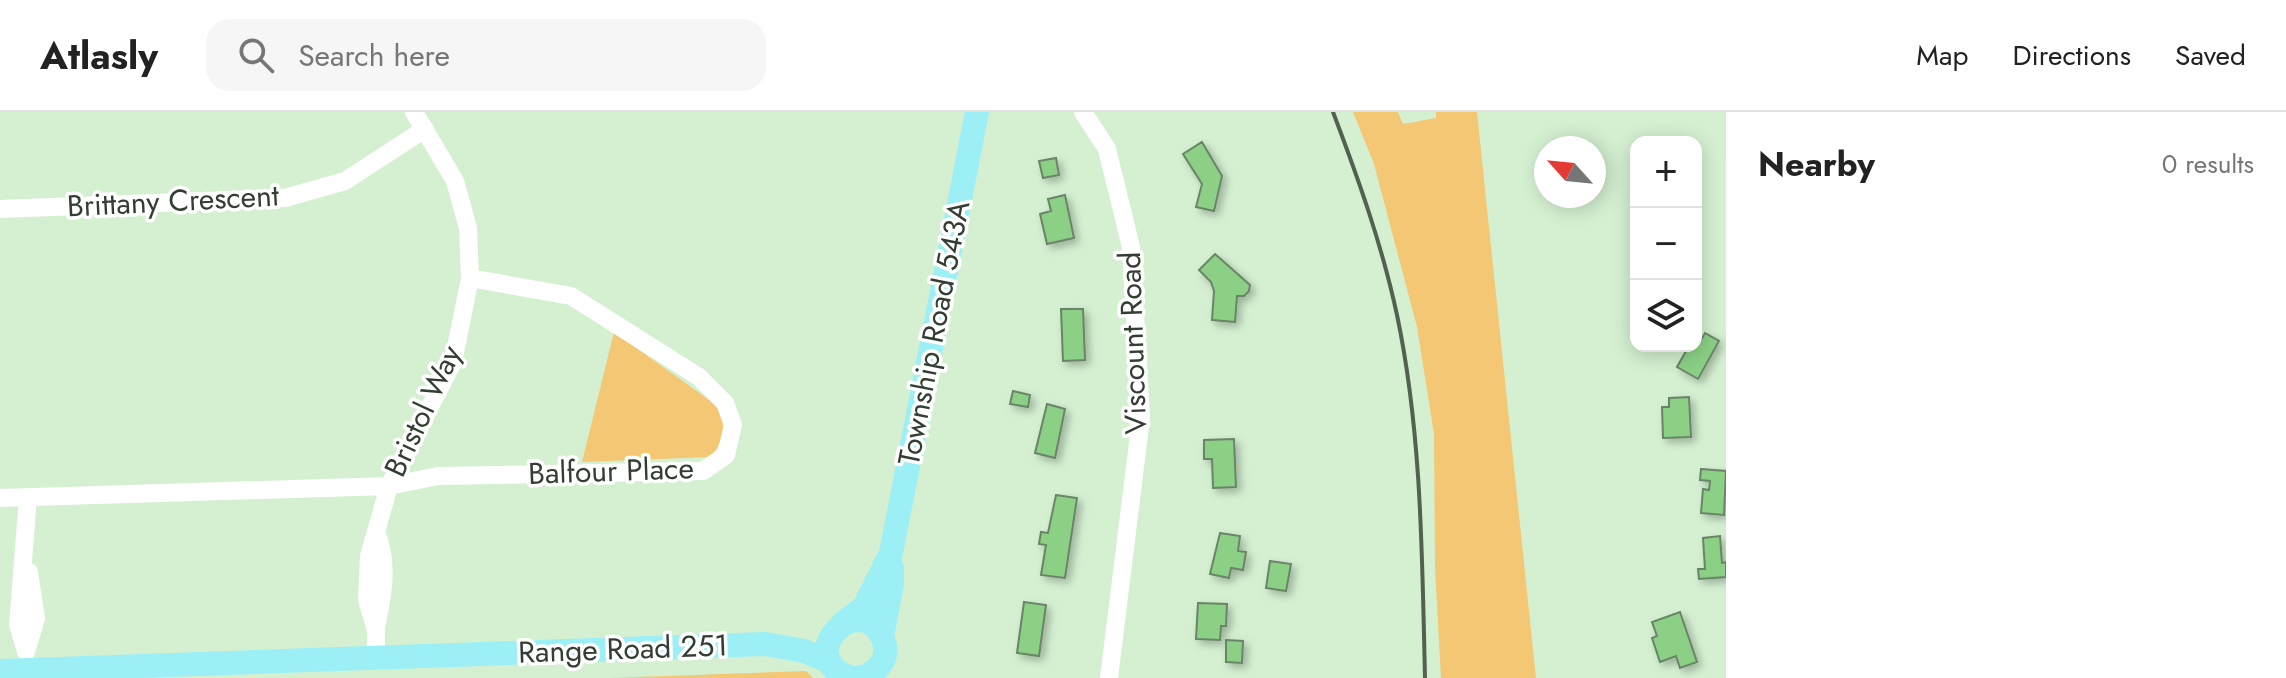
<!DOCTYPE html>
<html lang="en">
<head>
<meta charset="utf-8">
<style>
	body { margin:0; font-family:Jost,sans-serif; background:#f6f6f6; color:#222 }
	.controls { position:absolute; right:24px; top:24px; display:grid; overflow:hidden; border-radius:16px; box-shadow:0 4px 20px #0003 }
	.controls button { width:72px; height:72px; display:grid; place-items:center; padding:0; border:0; border-bottom:2px solid #e0e0e0; background:#fff; color:#222; font:40px sans-serif }
	.compass { position:absolute; left:1534px; top:24px; width:72px; height:72px; border-radius:50%; background:#fff; box-shadow:0 4px 20px #0003; rotate:297deg }
	.list { margin:0; padding:0; list-style:none }
	h2 { display:flex; justify-content:space-between; align-items:center; height:104px; margin:0; padding:0 32px; font-size:34px }
	h2 small { font-size:26px; font-weight:400; color:#767676 }
	.icon { flex:none; width:44px; height:44px; fill:none; stroke:currentColor; stroke-width:2; stroke-linecap:round; stroke-linejoin:round }
	.map { position:relative; flex:none; width:1726px; height:566px; overflow:hidden }
	header { display:flex; align-items:center; gap:48px; box-sizing:border-box; height:112px; padding:0 40px; background:#fff; border-bottom:2px solid #e0e0e0 }
	header strong { font-size:38px }
	nav { display:flex; gap:44px; margin-inline-start:auto; font-size:28px }
	.search { width:560px; height:72px; background:#f6f6f6; display:flex; align-items:center; gap:20px; box-sizing:border-box; padding:0 28px; border-radius:24px; color:#767676; font-size:30px }
	main { display:flex }
	aside { flex:1; background:#fff }
	.map>svg:first-child { display:block }
</style>
</head>
<body>
<header>
<strong>Atlasly</strong>
<div class="search"><svg class="icon" aria-label="search" viewBox="0 0 24 24"><circle cx="10" cy="10" r="6"/><path d="M15 15l6 6"/></svg>Search here</div>
<nav><a>Map</a><a>Directions</a><a>Saved</a></nav>
</header>
<main>
<div class="map">
<svg width="1726" height="566" viewBox="0 0 1726 566">
	<defs>
		<filter id="shadow"><feDropShadow dx="4" dy="4" stdDeviation="4" flood-color="#0004"/></filter>
	</defs>
	<rect width="100%" height="100%" fill="#d4f0d1"/>
	<path fill="#f3c773" d="M1353 0H1398L1403 12 1436 6V0H1477L1536 566H1441L1435 456 1434 322 1417 215 1374 52Z
		M614 220 719 295C727 312 723 333 709 345L582 350Z
		M806 559 813 566H611Z"/>
	<path fill="#8bd085" stroke="#6a8468" stroke-width="2" filter="url(#shadow)" d="M1202 30 1222 64 1214 99 1196 95 1202 72 1183 42Z
		M1056 46 1059 63 1043 66 1039 49Z
		M1065 83 1074 126 1047 132 1040 102 1051 99 1048 87Z
		M1215 142 1250 173 1249 179 1244 184H1237L1235 210 1212 208 1214 179 1211 170 1199 158Z
		M1061 197H1083L1085 248 1063 249Z
		M1705 221 1719 229 1698 267 1677 255 1689 234 1698 233Z
		M1013 279 1030 283 1028 295 1010 292Z
		M1689 285 1691 325 1663 326 1662 295H1669V286Z
		M1047 292 1065 297 1055 346 1035 341Z
		M1234 327 1236 375 1213 376 1212 347H1204V328Z
		M1701 357 1726 359 1724 403 1701 401 1703 377 1709 378 1710 369 1700 368Z
		M1056 383 1077 386 1065 466 1041 463 1046 433 1039 432 1041 420 1048 421Z
		M1220 421 1240 424 1238 439 1246 440 1243 458 1231 456 1229 466 1210 462Z
		M1720 424 1722 451 1726 450V465L1699 467 1698 457H1705L1703 426Z
		M1270 449 1291 452 1286 479 1266 476Z
		M1024 490 1046 493 1039 544 1017 541Z
		M1198 491 1227 492 1226 514H1221L1220 528 1196 527Z
		M1680 500 1697 550 1680 556 1676 544 1660 550 1652 526 1657 524 1652 510Z
		M1226 528 1243 529 1242 551 1226 550Z"/>
	<g fill="none" stroke-linecap="round" stroke-linejoin="round">
		<path stroke="#fff" stroke-width="18" d="M1083 0 1107 37 1131 135 1141 306 1109 566
			M0 97 285 86 345 69 425 17
			M0 386 389 374 438 364 703 359 726 343 733 313 725 291 699 265 571 184 470 166
			M376 515C383 483 389 451 376 420
			M26 539 18 513 28 385
			M26 540 36 506 29 460
			M376 545V518L367 488 369 444 389 374 453 250 470 166 468 116 455 69 414 0"/>
		<path stroke="#9deff6" stroke-width="24" d="M843 511 864 495 891 441 977 0
			M882 524 892 472V456
			M0 559 766 532 804 539 830 550
			M852 566C789 546 861 474 883 527 892 547 875 565 855 566"/>
		<path stroke="#536151" stroke-width="4" d="M1333 0C1358 66 1382 133 1397 203 1422 322 1422 445 1425 566"/>
	</g>
	<g text-anchor="middle" stroke-width="7" stroke-linejoin="round" paint-order="stroke">
		<g font-size="30" fill="#333e32" stroke="#fff">
			<text transform="translate(173 89) rotate(-3)" y="10">Brittany Crescent</text>
			<text transform="translate(934 221) rotate(-79)" y="10">Township Road 543A</text>
			<text transform="translate(1133 231) rotate(-92)" y="10">Viscount Road</text>
			<text transform="translate(423 299) rotate(-65)" y="10">Bristol Way</text>
			<text transform="translate(611 359) rotate(-2)" y="10">Balfour Place</text>
			<text transform="translate(623 537) rotate(-2)" y="10">Range Road 251</text>
		</g>
	</g>
</svg>
<div class="controls">
<button>+</button>
<button>−</button>
<button><svg class="icon" aria-label="layers" viewBox="0 0 24 24"><path d="M12 4l9 5-9 5-9-5zM3 14l9 5 9-5"/></svg></button>
</div>
<svg class="compass" viewBox="-18 -18 36 36"><path d="M0-13l5 13h-10z" fill="#e53935"/><path d="M0 13l5-13h-10z" fill="#767676"/></svg>
</div>
<aside>
<h2>Nearby<small>0 results</small></h2>
<ul class="list">
</ul>
</aside>
</main>
</body>
</html>
